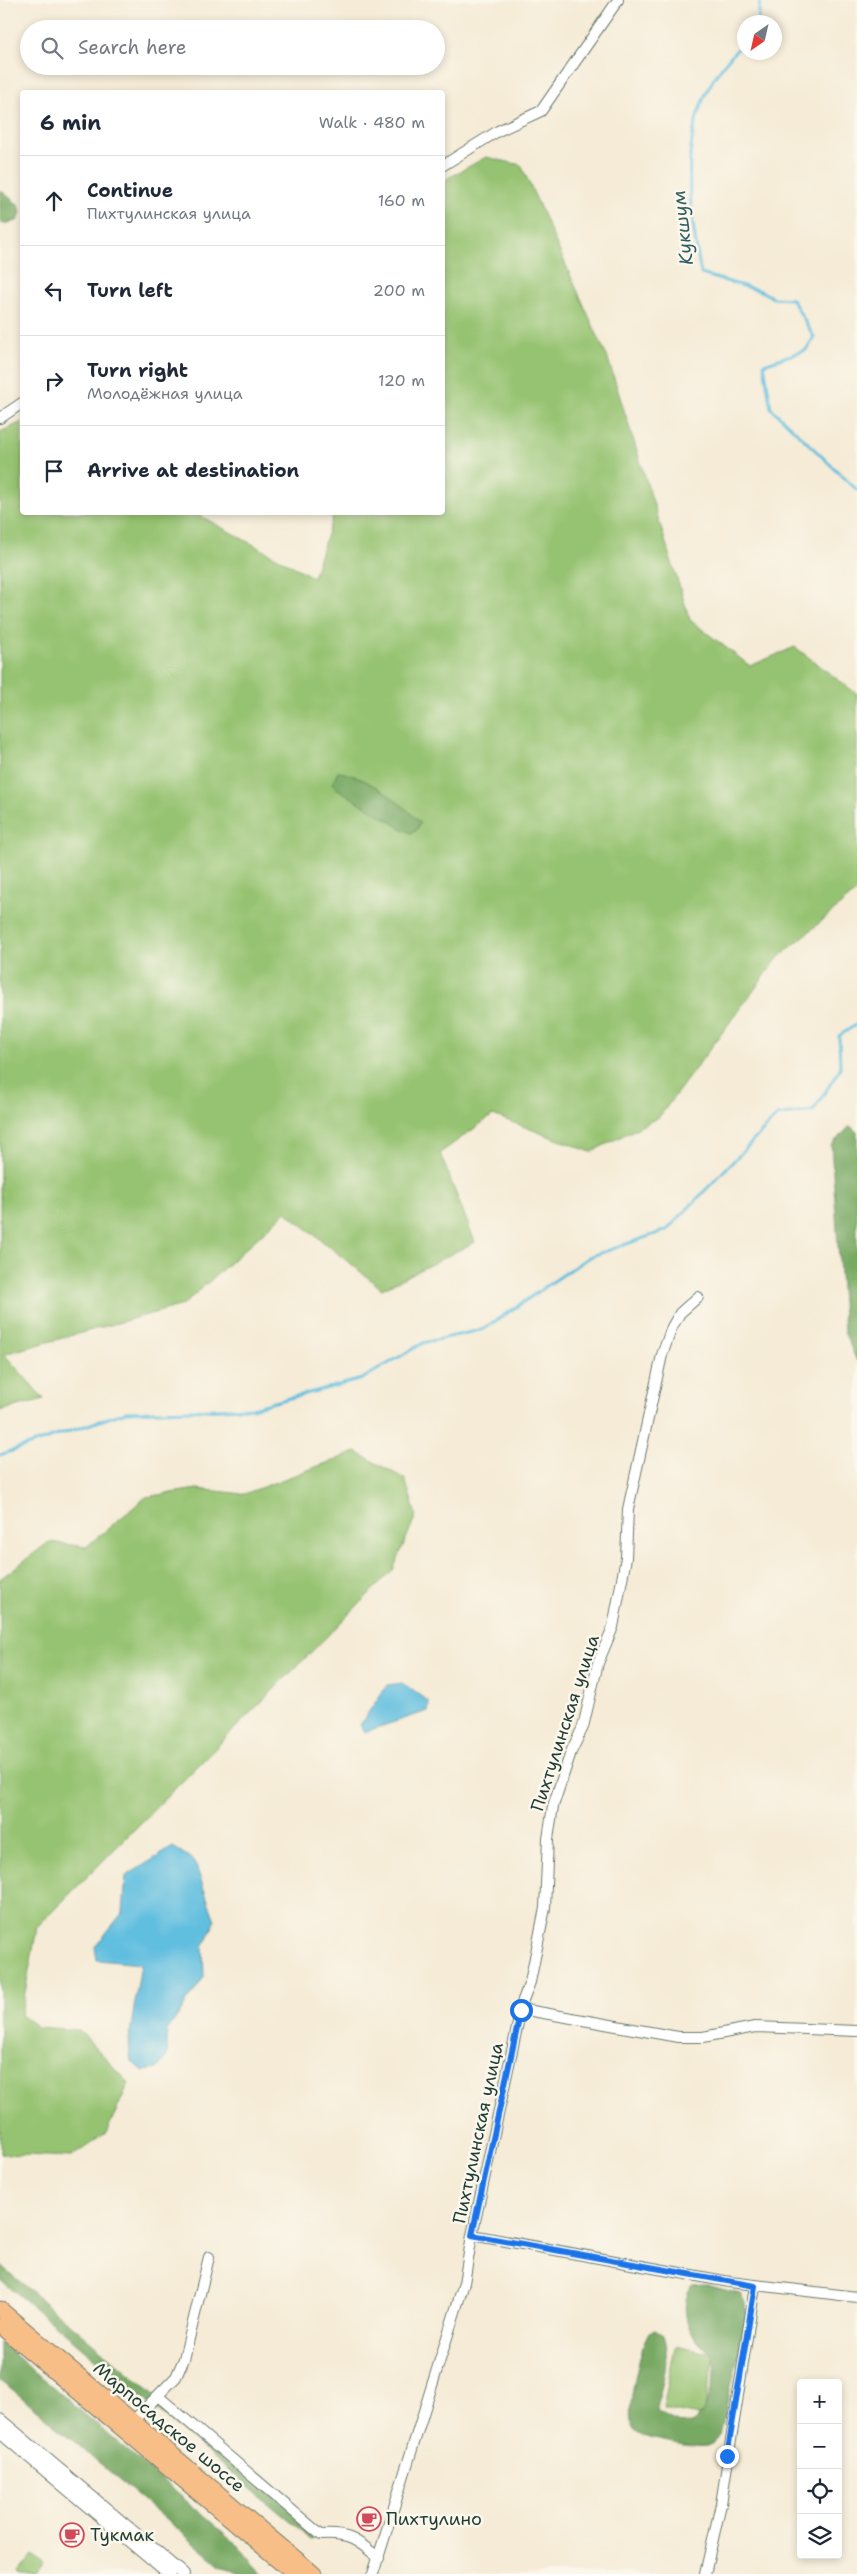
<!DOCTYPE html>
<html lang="en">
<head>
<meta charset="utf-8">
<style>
	body { margin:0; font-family:"Shantell Sans",sans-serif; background:#f6f6f7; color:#1f2937 }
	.controls { position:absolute; right:15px; bottom:15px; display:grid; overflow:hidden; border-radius:5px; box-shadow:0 2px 8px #0003 }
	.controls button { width:45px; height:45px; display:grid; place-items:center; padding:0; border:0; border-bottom:1px solid #e0e1e3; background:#fff; color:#1f2937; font:25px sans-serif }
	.compass { position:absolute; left:737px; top:15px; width:45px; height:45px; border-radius:50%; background:#fff; box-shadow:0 2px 8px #0003; rotate:214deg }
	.stop { position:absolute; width:15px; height:15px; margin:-11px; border:4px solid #1a73e8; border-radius:50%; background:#fff }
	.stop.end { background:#1a73e8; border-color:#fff; box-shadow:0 1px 5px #0008 }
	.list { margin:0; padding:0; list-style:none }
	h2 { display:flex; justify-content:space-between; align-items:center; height:65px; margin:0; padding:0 20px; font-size:21px }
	h2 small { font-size:16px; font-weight:400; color:#747a83 }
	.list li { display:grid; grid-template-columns:32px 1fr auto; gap:15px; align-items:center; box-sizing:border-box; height:90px; padding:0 20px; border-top:1px solid #e0e1e3 }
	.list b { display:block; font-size:19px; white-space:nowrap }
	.list p { margin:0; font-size:16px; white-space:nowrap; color:#747a83 }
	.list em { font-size:16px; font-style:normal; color:#747a83 }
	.icon { flex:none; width:28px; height:28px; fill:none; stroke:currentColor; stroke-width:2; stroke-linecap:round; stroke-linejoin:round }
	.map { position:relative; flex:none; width:857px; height:2574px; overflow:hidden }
	.search { position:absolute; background:#fff; box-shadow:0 2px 8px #0003; left:20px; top:20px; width:425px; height:55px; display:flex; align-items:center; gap:12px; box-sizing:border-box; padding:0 18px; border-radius:28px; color:#747a83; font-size:19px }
	.panel { position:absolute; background:#fff; box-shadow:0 2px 8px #0003; left:20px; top:90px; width:425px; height:425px; border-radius:5px }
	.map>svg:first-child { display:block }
</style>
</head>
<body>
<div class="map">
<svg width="857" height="2574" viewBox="0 0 857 2574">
	<rect width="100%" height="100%" fill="#fbf7ec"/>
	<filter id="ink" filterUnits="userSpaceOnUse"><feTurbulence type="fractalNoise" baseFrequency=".02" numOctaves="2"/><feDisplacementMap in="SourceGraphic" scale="10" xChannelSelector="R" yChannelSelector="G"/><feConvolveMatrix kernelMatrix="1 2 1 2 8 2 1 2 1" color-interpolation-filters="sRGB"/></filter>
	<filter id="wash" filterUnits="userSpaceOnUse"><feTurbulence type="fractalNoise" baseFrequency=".0096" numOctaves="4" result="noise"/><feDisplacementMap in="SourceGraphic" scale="20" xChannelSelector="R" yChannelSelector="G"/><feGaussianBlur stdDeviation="1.12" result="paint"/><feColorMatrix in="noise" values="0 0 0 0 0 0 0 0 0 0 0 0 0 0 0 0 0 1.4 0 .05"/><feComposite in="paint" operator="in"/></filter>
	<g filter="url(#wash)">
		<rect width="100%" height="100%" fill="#f5ebd6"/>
		<path fill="#96c371" stroke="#5a8052" d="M486 157 521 165 608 359 690 620 750 666 795 647 857 694V891L778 958 659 1117 591 1152 493 1115 440 1153 475 1242 382 1289 286 1212 183 1305 4 1354 44 1399 0 1411V432L22 422V512L195 513 313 577 334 513 442 512 443 181Z
			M356 1452 405 1479 416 1515 393 1570 37 1927 21 2015 38 2027 79 2030 129 2083 106 2133 71 2157 0 2154V1579L49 1542 86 1547 146 1497 197 1489 244 1494Z
			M675 2346 715 2354 703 2417 663 2409Z
			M33 2555 44 2564 36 2574H22L19 2572Z"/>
		<path fill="#78a963" stroke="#4c734c" d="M0 190 19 205 21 213 17 221 3 224 0 222Z
			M338 772C363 774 405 804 420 823L416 831 411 833 401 828 336 788 332 783Z
			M850 1126 857 1132V1361L844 1332 831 1145Z
			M0 2265 321 2535 311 2539 0 2279Z
			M704 2284 740 2294 745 2302 747 2318 720 2434 713 2445C696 2449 681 2444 664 2441 655 2439 642 2438 635 2431 622 2421 640 2358 644 2342L649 2332 655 2330 663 2335C671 2358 662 2386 656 2408L657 2412C666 2416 680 2426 690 2424 705 2421 717 2375 715 2362 712 2350 705 2349 698 2342 684 2326 681 2301 692 2285Z
			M0 2342 245 2551 261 2574H241L219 2564 0 2379Z"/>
		<path fill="#61bedf" stroke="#407e8a" d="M402 1683 429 1702 428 1711 364 1732 360 1725 387 1685Z
			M173 1847 194 1860 215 1921 203 1948 204 1977 167 2031V2056L157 2069 144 2071 131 2062 129 2040 141 1964 97 1960 95 1947 123 1912 126 1876Z"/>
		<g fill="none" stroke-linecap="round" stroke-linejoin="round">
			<path stroke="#61bedf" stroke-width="3" d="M758 22 760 0
				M744 43C674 105 686 190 701 274L761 291 773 298 792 299 814 337 806 350 764 364 771 408 857 490
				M0 1455 126 1412 252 1408 362 1379 423 1343 484 1329 589 1257 667 1230 777 1116 813 1111 840 1069 839 1036 857 1024"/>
		</g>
	</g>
	<g filter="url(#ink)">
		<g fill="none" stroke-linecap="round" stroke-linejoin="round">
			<g stroke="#6a7a6d" stroke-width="12">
				<path id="minor" d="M442 166 498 131 541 111 618 0
					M0 418 22 403
					M521 2009 678 2037H703L755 2027 857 2031
					M472 2235 730 2282 857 2297
					M158 2396 321 2535C350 2533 358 2541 379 2558
					M133 2421 176 2377 184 2359 209 2257
					M373 2574 464 2283 472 2235 523 2000 530 1982 545 1908 548 1839 553 1806 571 1752 583 1727 598 1663 613 1627 626 1558 628 1509 662 1355 672 1327 680 1313 698 1297
					M705 2574 721 2504 755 2286"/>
			</g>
			<g stroke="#6a7a6d" stroke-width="14">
				<path id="tertiary" d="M0 2420 183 2574
					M0 2432 169 2574"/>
			</g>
			<g stroke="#6a7a6d" stroke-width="17">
				<path id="primary" d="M0 2309 314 2574
					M0 2326 295 2574"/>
			</g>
			<use href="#minor" stroke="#fff" stroke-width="10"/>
			<use href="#tertiary" stroke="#fff" stroke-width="12"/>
			<use href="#primary" stroke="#f7be88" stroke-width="15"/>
		</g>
	</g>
	<g fill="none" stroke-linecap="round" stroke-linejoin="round" filter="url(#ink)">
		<path stroke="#1a73e8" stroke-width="6" d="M521 2010 472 2235 755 2286 727 2456"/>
	</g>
	<defs>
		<g id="cafe-ring" transform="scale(1.25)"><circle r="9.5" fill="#fbf7ec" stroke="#d1495b" stroke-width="1.5"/><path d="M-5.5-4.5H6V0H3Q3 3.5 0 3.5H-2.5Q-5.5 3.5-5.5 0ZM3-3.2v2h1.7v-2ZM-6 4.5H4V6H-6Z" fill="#d1495b"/></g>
	</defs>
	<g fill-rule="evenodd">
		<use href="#cafe-ring" x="369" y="2519"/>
		<use href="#cafe-ring" x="72" y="2535"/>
	</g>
	<g text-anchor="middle" stroke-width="5" stroke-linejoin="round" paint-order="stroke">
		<g font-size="18" fill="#1f3d34" stroke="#fbf7ec">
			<text transform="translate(565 1723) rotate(-72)" y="6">Пихтулинская улица</text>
			<text transform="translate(478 2133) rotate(-78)" y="6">Пихтулинская улица</text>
			<text transform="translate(169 2427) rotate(40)" y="6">Марпосадское шоссе</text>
		</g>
		<g font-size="18" fill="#1f3d34" stroke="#fbf7ec" text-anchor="start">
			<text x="386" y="2525">Пихтулино</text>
			<text x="90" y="2541">Тукмак</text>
		</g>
		<g font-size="19" font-style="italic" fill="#305d5f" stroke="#fbf7ec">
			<text transform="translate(682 228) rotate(-96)" y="7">Кукшум</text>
		</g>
	</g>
</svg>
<div class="controls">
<button>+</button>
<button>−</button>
<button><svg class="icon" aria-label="locate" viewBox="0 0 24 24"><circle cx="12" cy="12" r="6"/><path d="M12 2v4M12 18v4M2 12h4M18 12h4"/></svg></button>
<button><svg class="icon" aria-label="layers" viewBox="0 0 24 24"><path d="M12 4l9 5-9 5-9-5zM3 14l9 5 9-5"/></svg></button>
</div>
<svg class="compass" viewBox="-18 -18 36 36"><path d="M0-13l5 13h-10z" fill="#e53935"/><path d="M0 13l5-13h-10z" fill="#747a83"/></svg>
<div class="stop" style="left:521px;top:2010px"></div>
<div class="stop end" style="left:727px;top:2456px"></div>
<div class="search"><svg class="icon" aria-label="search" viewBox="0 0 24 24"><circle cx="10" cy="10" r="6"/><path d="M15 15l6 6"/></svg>Search here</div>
<section class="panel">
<h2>6 min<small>Walk · 480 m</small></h2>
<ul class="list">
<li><svg class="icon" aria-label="ahead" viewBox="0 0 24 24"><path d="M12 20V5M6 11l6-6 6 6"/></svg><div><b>Continue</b><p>Пихтулинская улица</p></div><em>160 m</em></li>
<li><svg class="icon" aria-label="left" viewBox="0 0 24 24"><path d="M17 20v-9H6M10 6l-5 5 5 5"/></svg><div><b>Turn left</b></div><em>200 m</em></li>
<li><svg class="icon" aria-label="right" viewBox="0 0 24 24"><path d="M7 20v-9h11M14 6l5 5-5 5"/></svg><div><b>Turn right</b><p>Молодёжная улица</p></div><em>120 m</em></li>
<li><svg class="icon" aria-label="arrive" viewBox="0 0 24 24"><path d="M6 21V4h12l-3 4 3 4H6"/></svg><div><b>Arrive at destination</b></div></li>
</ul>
</section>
</div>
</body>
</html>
